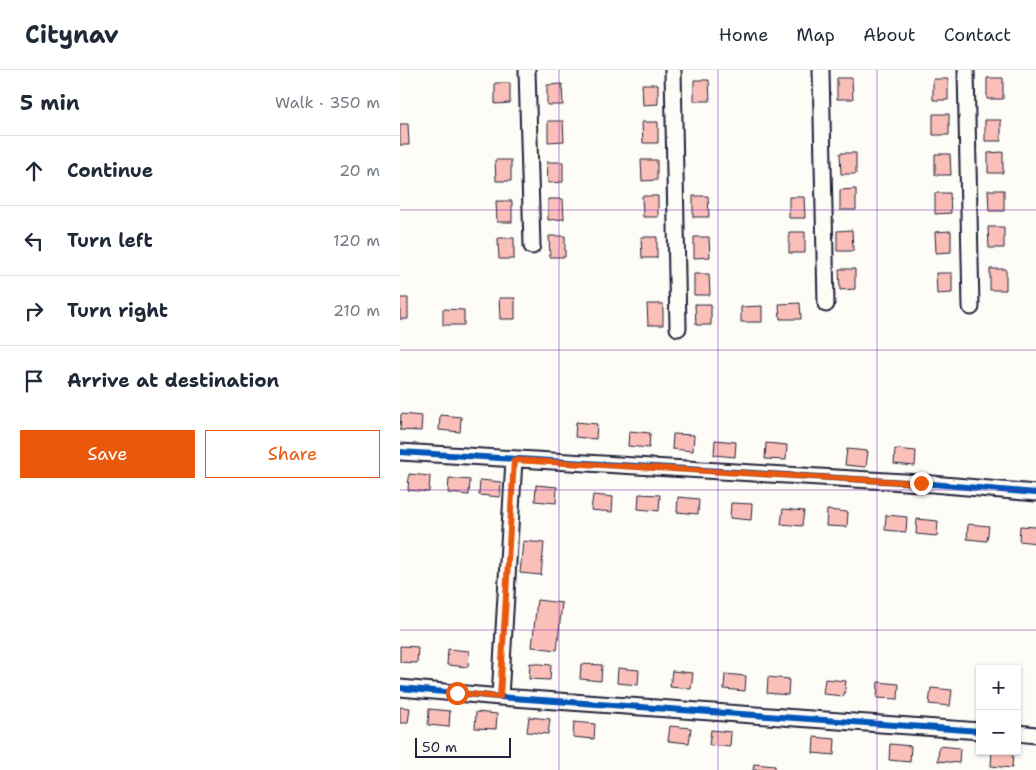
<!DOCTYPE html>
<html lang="en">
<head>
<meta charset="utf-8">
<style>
	body { margin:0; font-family:"Shantell Sans",sans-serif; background:#f2f2f3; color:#1f2937 }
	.controls { position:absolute; right:15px; bottom:15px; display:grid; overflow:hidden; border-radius:0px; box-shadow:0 1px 4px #0004 }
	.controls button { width:45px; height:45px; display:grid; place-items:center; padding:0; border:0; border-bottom:1px solid #e0e1e3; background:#fff; color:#1f2937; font:25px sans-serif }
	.scale { position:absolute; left:15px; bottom:12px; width:96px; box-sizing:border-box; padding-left:5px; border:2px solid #22223b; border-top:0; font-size:14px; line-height:18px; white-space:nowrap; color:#22223b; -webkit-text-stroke:4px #fdfcf7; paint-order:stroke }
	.stop { position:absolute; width:15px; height:15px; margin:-11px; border:4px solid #ea580c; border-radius:50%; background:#fff }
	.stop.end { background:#ea580c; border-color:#fff; box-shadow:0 1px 5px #0008 }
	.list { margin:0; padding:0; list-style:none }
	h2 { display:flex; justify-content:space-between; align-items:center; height:65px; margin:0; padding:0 20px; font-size:21px }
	h2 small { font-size:16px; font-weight:400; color:#747a83 }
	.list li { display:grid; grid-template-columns:32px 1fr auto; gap:15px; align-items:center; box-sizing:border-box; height:70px; padding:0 20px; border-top:1px solid #e0e1e3 }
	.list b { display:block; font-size:19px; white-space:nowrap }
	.list em { font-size:16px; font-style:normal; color:#747a83 }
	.actions { display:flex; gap:10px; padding:15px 20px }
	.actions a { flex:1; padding:11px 0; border:1px solid #ea580c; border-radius:0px; text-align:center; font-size:18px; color:#ea580c }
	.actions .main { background:#ea580c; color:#fff }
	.icon { flex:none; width:28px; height:28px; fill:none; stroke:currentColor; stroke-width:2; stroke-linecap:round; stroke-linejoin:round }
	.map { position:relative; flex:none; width:636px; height:700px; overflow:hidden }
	header { display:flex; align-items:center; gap:30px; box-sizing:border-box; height:70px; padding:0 25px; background:#fff; border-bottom:1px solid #e0e1e3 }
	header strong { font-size:24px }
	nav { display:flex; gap:28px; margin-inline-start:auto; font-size:18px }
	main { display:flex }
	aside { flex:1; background:#fff }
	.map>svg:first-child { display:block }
</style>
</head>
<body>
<header>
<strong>Citynav</strong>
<nav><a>Home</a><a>Map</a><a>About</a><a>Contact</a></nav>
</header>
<main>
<aside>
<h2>5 min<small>Walk · 350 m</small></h2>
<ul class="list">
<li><svg class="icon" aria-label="ahead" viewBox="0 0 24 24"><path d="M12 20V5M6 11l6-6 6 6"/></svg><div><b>Continue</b></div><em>20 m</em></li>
<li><svg class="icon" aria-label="left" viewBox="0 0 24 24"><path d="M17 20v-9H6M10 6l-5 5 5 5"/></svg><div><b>Turn left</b></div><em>120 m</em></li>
<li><svg class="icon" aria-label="right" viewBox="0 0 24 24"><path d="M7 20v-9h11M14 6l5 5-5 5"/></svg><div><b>Turn right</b></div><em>210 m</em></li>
<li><svg class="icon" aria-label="arrive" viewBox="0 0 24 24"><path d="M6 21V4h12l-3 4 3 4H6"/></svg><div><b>Arrive at destination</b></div></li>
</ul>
<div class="actions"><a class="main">Save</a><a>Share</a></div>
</aside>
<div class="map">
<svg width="636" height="700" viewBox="0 0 636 700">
	<rect width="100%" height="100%" fill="#fdfcf7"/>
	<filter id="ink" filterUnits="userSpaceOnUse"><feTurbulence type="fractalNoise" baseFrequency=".02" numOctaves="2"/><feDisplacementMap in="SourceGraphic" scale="10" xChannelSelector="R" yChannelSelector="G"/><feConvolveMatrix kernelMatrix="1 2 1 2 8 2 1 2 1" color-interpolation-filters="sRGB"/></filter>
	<g filter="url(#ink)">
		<path fill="#fbbfb9" stroke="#22223b" d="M437 8H452L453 29H437Z
			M587 8H603V29H587Z
			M533 9H548V30H533Z
			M294 10H309L310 31H294Z
			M95 13H110V33L95 34Z
			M162 14 163 35H147V15Z
			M242 14H258V34L243 35Z
			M533 44H549V65H533Z
			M585 50H601V71H585Z
			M148 51H163L164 71 148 72Z
			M242 52H258V73H243Z
			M0 54H8L9 75H0Z
			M603 82V103H588V83Z
			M440 83H456V104H441Z
			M535 84H550L551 105H535Z
			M95 90H111V111H96Z
			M241 90H257V110L242 111Z
			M147 92H163V112L148 113Z
			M456 119V140H440V120Z
			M588 120H604V141H589Z
			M535 123H550L551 143 535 144Z
			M242 126H258V147H243Z
			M293 126H308L309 147H293Z
			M389 127H404L405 148H389Z
			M148 129H163L164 149 148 150Z
			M96 131H112V152H97Z
			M588 157H604V178H589Z
			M452 160 453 181H437V161Z
			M551 161V182L536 183 535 162Z
			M389 162H405V183H389Z
			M149 166H165V187H150Z
			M241 167H257V188H242Z
			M294 167H309L310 187 294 188Z
			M98 168H114V189H99Z
			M439 199H455V219L440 220Z
			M590 199H606V220H590Z
			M536 203H552V223L537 224Z
			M294 204H309L310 225H294Z
			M0 228H8V249H0Z
			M99 228H115V249H100Z
			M400 233 401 249H380L379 234Z
			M247 234H263V255H248Z
			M295 234H311V255H296Z
			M362 236V252H341V237Z
			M43 239 64 240V255H43Z
			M1 344 22 346 21 361 0 360Z
			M40 345 61 347 60 362 39 360Z
			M176 352 197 354 196 369 175 367Z
			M229 361 250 363 249 378 228 376Z
			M273 364 294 365 293 381 272 379Z
			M315 370 336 372 335 387 314 385Z
			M366 373 387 375 386 390 365 389Z
			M447 379 468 381 466 397 445 395Z
			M495 379 516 381 515 396 494 394Z
			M9 404 30 406 29 422 8 420Z
			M49 408 70 410 69 425 48 423Z
			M80 410 101 412 100 427 79 425Z
			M136 415 157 417 156 433 135 431Z
			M239 424 260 425 259 441 238 439Z
			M193 425 213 427 212 442 191 440Z
			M278 427 299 429 298 444 277 442Z
			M331 433 352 434 351 450 330 448Z
			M383 439 404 441 402 456 381 454Z
			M427 440 448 442 447 457 426 456Z
			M486 445 507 447 506 462 485 460Z
			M517 449 538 451 537 466 516 464Z
			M568 454 589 456 587 471 567 469Z
			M620 456 636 457V473L619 471Z
			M123 471 144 473 141 505 120 503Z
			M137 530 162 533 157 580 132 577Z
			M0 576 18 577 17 593 0 592Z
			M48 579 69 581 68 597 47 595Z
			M130 593 151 595 150 610 129 609Z
			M181 594 202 595 201 611 180 609Z
			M218 598 239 600 238 615 217 613Z
			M272 601 293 603 291 619 270 617Z
			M325 604 346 606 345 621 324 619Z
			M368 607 389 609 388 625 367 623Z
			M425 609 446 611 444 626 423 624Z
			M478 612 499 614 498 629 477 628Z
			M531 618 552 620 550 636 529 634Z
			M0 637 10 638 8 653H0Z
			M29 639 50 641 49 657 28 655Z
			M76 642 97 644 96 659 75 658Z
			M129 647 150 649 148 664 127 662Z
			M174 652 195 654 194 669 173 667Z
			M270 656 291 658 289 673 268 671Z
			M311 660 331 662 330 677 309 675Z
			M414 667 435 669 434 685 413 683Z
			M490 674 511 676 510 692 489 690Z
			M539 676 560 678 559 693 538 691Z
			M592 681 613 683 612 698 591 696Z
			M354 694 375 696V700H353Z"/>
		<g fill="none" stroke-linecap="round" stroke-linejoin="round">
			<g stroke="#22223b" stroke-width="19">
				<path id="minor" d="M127 0 132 176
					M273 0 278 258
					M421 0 426 234
					M566 0 571 237
					M0 382 521 413 636 423
					M0 618 100 627 580 661
					M100 627 114 390
					M617 663 636 665"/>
			</g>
			<use href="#minor" stroke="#fdfcf7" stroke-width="15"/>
			<g stroke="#fdfcf7" stroke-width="9">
				<path id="cycleway" d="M0 382 521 413 636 423
					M0 618 100 627 580 661"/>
			</g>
			<use href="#cycleway" stroke="#0057b8" stroke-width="6"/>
		</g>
	</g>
	<g fill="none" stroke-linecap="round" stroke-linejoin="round" filter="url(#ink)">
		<path stroke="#ea580c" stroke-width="6" d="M57 623 100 627 114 390 521 413"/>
	</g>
	<path fill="none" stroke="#7b2cbf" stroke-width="1" stroke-opacity="0.55" d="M159 0V700M318 0V700M477 0V700M0 140H636M0 280H636M0 420H636M0 560H636"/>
</svg>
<div class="controls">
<button>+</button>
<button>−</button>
</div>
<div class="scale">50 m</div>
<div class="stop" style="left:57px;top:623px"></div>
<div class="stop end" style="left:521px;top:413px"></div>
</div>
</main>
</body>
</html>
